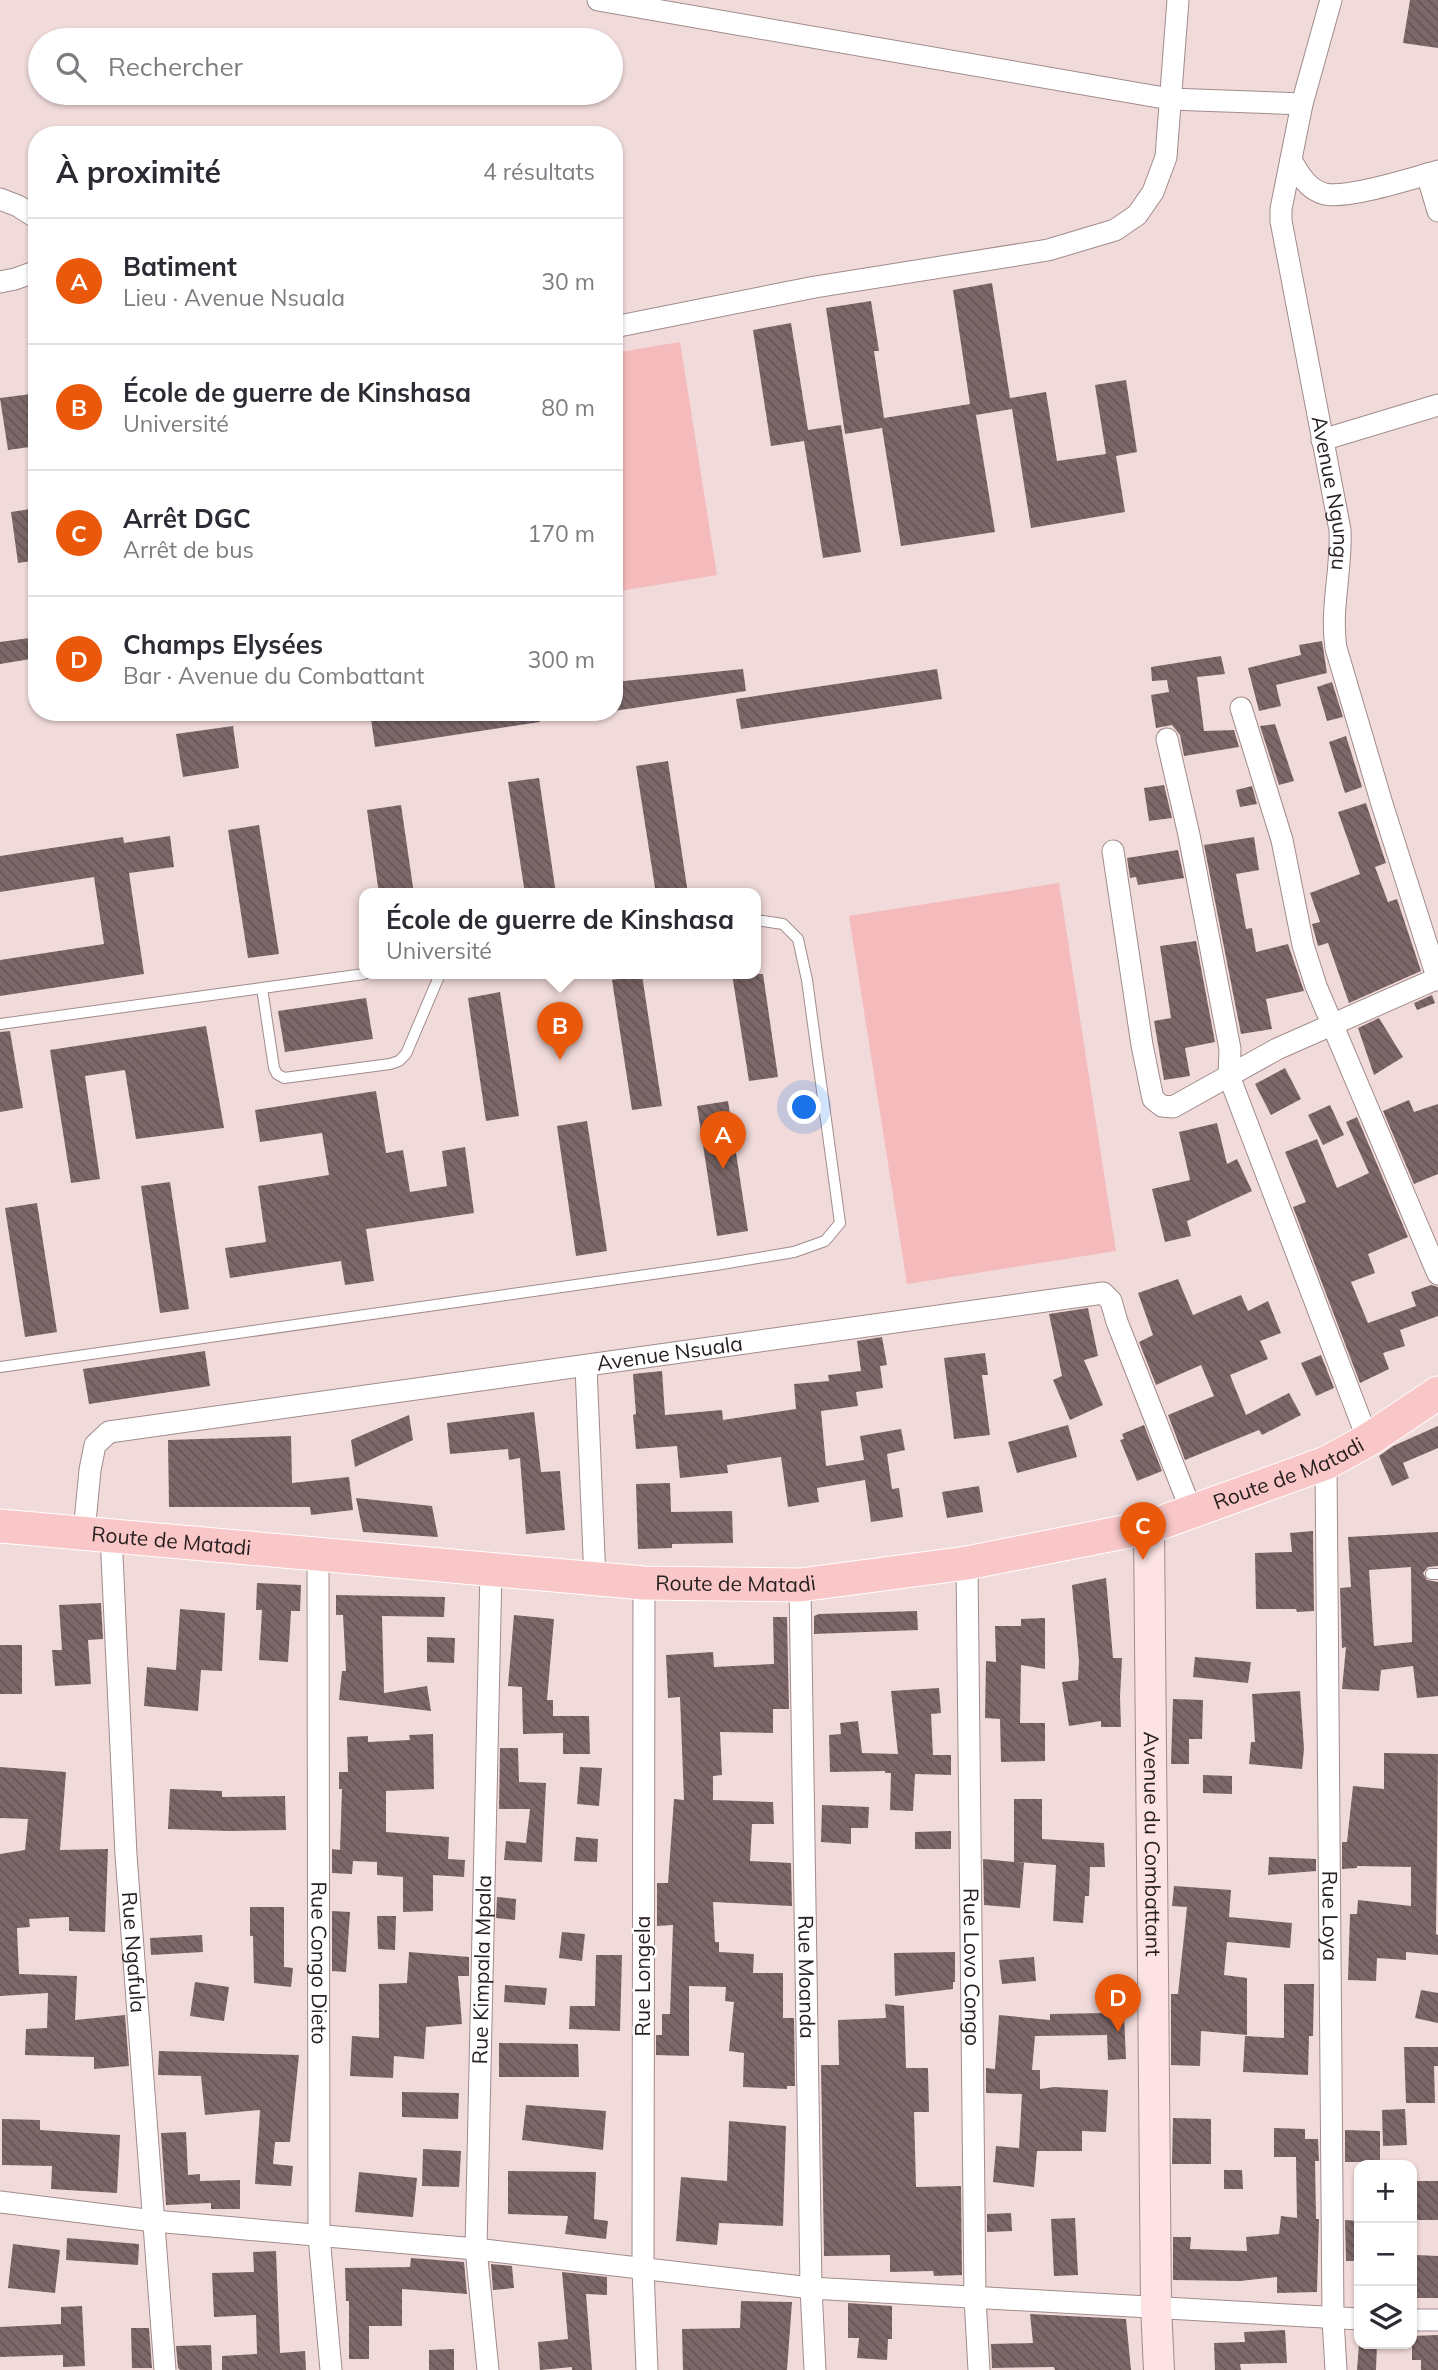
<!DOCTYPE html>
<html lang="fr">
<head>
<meta charset="utf-8">
<style>
	body { margin:0; font-family:Mulish,sans-serif; background:#f7f7f7; color:#2b2b33 }
	.controls { position:absolute; right:21px; bottom:21px; display:grid; overflow:hidden; border-radius:14px; box-shadow:0 2px 5px #0004 }
	.controls button { width:63px; height:63px; display:grid; place-items:center; padding:0; border:0; border-bottom:2px solid #e1e1e2; background:#fff; color:#2b2b33; font:35px sans-serif }
	.you { position:absolute; left:805px; top:1108px; width:24px; height:24px; margin:-18px; border:5px solid #fff; border-radius:50%; background:#1a73e8; box-shadow:0 0 0 10px #1a73e833 }
	.badge { display:grid; place-items:center; width:46px; height:46px; border-radius:50%; background:#ea580c; color:#fff; font-size:23px; font-weight:700 }
	.pin { position:absolute; translate:-50% -58px; filter:drop-shadow(0 2px 4px #0008) }
	.pin::after { content:''; position:absolute; top:37px; width:24px; height:21px; background:inherit; clip-path:polygon(0 0,100% 0,50% 100%) }
	.popup { position:absolute; left:359px; top:888px; width:402px; height:91px; box-sizing:border-box; display:grid; place-content:center; border-radius:14px; background:#fff; filter:drop-shadow(0 2px 5px #0005); font-size:23px; white-space:nowrap; color:#7c7c81 }
	.popup b { font-size:26px; color:#2b2b33 }
	.popup::after { content:''; position:absolute; left:50%; top:100%; margin-left:-14px; border:14px solid transparent; border-top-color:#fff }
	.list { margin:0; padding:0; list-style:none }
	h2 { display:flex; justify-content:space-between; align-items:center; height:91px; margin:0; padding:0 28px; font-size:30px }
	h2 small { font-size:23px; font-weight:400; color:#7c7c81 }
	.list li { display:grid; grid-template-columns:46px 1fr auto; gap:21px; align-items:center; box-sizing:border-box; height:126px; padding:0 28px; border-top:2px solid #e1e1e2 }
	.list b { display:block; font-size:26px; white-space:nowrap }
	.list p { margin:0; font-size:23px; white-space:nowrap; color:#7c7c81 }
	.list em { font-size:23px; font-style:normal; color:#7c7c81 }
	.icon { flex:none; width:38px; height:38px; fill:none; stroke:currentColor; stroke-width:2; stroke-linecap:round; stroke-linejoin:round }
	.map { position:relative; flex:none; width:1438px; height:2370px; overflow:hidden }
	.search { position:absolute; background:#fff; box-shadow:0 2px 5px #0004; left:28px; top:28px; width:595px; height:77px; display:flex; align-items:center; gap:18px; box-sizing:border-box; padding:0 24px; border-radius:38px; color:#7c7c81; font-size:26px }
	.panel { position:absolute; background:#fff; box-shadow:0 2px 5px #0004; left:28px; top:126px; width:595px; height:595px; border-radius:28px }
	.map>svg:first-child { display:block }
</style>
</head>
<body>
<div class="map">
<svg width="1438" height="2370" viewBox="0 0 1438 2370">
	<defs>
		<pattern id="building-back-hatch" width="6" height="6" patternUnits="userSpaceOnUse" patternTransform="scale(1.75)"><rect width="6" height="6" fill="#7d6869"/><path d="M-1 5l2 2M0 0l6 6M5-1l2 2" fill="none" stroke="#665556"/></pattern>
	</defs>
	<rect width="100%" height="100%" fill="#f1dada"/>
	<path fill="#f5babb" d="M680 342 717 575 614 592V353Z
		M1059 883 1116 1251 907 1284 849 916Z"/>
	<path fill="url(#building-back-hatch)" fill-rule="evenodd" d="M1410 0H1438V48L1403 43Z
		M992 283 1010 398 1046 392 1057 461 1106 454 1095 385 1126 380 1137 452 1116 456 1125 512 1031 528 1012 409 976 415 995 532 901 546 882 428 845 434 826 308 871 301 879 351H874L884 418 970 404 953 290Z
		M791 323 808 430 841 425 861 552 823 558 804 441 771 446 753 330Z
		M31 394 37 446 8 450 0 398Z
		M37 508V560L18 563 11 512Z
		M37 637V658L0 664V642Z
		M1322 641 1327 673 1276 685 1281 706 1259 711 1248 668 1301 655 1299 645Z
		M1221 656 1225 674 1197 677 1204 731 1234 730 1239 747 1184 756 1180 735 1172 725 1156 728 1151 695 1169 692 1167 680 1152 681 1151 667Z
		M743 669 746 691 614 711V682Z
		M937 669 942 699 741 729 736 699Z
		M1332 682 1343 717 1327 721 1317 687Z
		M370 712H540V722L375 747Z
		M1275 724 1294 781 1279 785 1260 726Z
		M233 726 239 768 183 777 176 734Z
		M1346 736 1362 787 1345 793 1329 742Z
		M668 761 688 894H656L636 766Z
		M539 778 556 894H525L508 782Z
		M1164 785 1172 818 1149 821 1144 788Z
		M1252 786 1257 804 1240 807 1236 790Z
		M1366 803 1386 863 1375 867 1388 902 1397 899 1421 971 1349 1003 1328 943 1318 946 1312 924 1320 922 1310 893 1360 874 1338 812Z
		M401 805 414 894H379L367 810Z
		M259 825 279 954 248 958 228 830Z
		M170 836 174 867 129 873 144 974 0 996V960L104 944 94 877 0 892V856L123 837 124 843Z
		M1254 837 1259 870 1236 874 1246 929 1252 928 1256 952 1288 944 1304 991 1266 999 1272 1029 1241 1034 1204 845Z
		M1178 850 1184 878 1138 885 1136 877 1130 878 1127 858Z
		M1196 941 1215 1042 1185 1048 1190 1076 1164 1080 1154 1021 1171 1018 1160 946Z
		M732 974H763L778 1077 749 1081Z
		M642 975 662 1106 632 1110 612 980Z
		M500 992 519 1116 486 1121 468 998Z
		M1432 995 1435 1003 1417 1010 1414 1003Z
		M366 998 373 1039 285 1052 278 1011Z
		M1379 1018 1403 1057 1374 1075 1358 1028Z
		M206 1026 224 1128 136 1139 125 1070 85 1076 100 1179 71 1183 50 1050Z
		M10 1031 23 1108 0 1112V1032Z
		M1285 1068 1301 1099 1271 1115 1255 1084Z
		M376 1091 386 1153 403 1150 410 1192 447 1186 442 1151 465 1147 474 1213 366 1229 374 1281 345 1285 341 1261 230 1278 225 1248 266 1242 258 1186 329 1175 322 1133 260 1142 255 1110Z
		M1409 1100 1414 1112 1438 1104V1174L1414 1184 1383 1111Z
		M728 1101 748 1231 717 1236 697 1106Z
		M1330 1105 1344 1135 1323 1145 1308 1115Z
		M1357 1117 1408 1237 1368 1254 1375 1273 1351 1282 1368 1323 1416 1306 1411 1292 1431 1285 1438 1287V1316L1400 1330 1405 1346 1383 1353 1389 1369 1360 1383 1293 1207 1306 1202 1285 1152 1317 1139 1337 1188 1369 1173 1346 1122Z
		M587 1121 607 1251 576 1256 557 1126Z
		M1217 1123 1227 1164 1237 1159 1252 1191 1187 1221 1191 1236 1165 1242 1152 1189 1190 1180 1179 1132Z
		M170 1182 189 1309 160 1313 141 1186Z
		M37 1203 57 1332 25 1337 5 1208Z
		M1178 1279 1193 1315 1241 1295 1248 1311 1268 1301 1281 1333 1260 1341 1268 1359 1230 1375 1246 1415 1289 1393 1301 1415 1262 1435 1259 1430 1185 1460 1168 1415 1214 1396 1201 1365 1156 1385 1139 1342 1153 1335 1138 1293Z
		M1088 1308 1098 1356 1084 1360 1103 1405 1070 1420 1053 1380 1062 1376 1049 1314Z
		M882 1337 887 1365 880 1366 883 1388 856 1392 858 1406 821 1411 826 1466 864 1460 860 1436 901 1429 905 1450 887 1454 892 1489 899 1488 903 1517 871 1522 865 1480 817 1488 819 1502 788 1507 781 1457 727 1465 728 1473 680 1478 677 1446 636 1449 633 1415 636 1414 633 1374 662 1371 665 1415 722 1410 723 1420 796 1409 794 1384 829 1381 828 1375 861 1371 857 1341Z
		M205 1351 210 1386 89 1404 83 1369Z
		M985 1353 988 1375H982L990 1435 954 1439 944 1358Z
		M1321 1355 1334 1388 1316 1396 1301 1363Z
		M534 1412 541 1472 560 1471 565 1530 526 1534 520 1458 509 1460 508 1449 450 1454 447 1423Z
		M409 1415 413 1440 355 1467 351 1440Z
		M1068 1425 1077 1457 1017 1473 1008 1442Z
		M1144 1425 1162 1471 1137 1481 1120 1440 1124 1439 1122 1434Z
		M1438 1426V1448L1403 1463 1409 1478 1392 1486 1379 1456 1393 1446Z
		M291 1436 292 1483 349 1477 353 1510 311 1515 310 1507H169L168 1440Z
		M670 1483 671 1512 732 1511 733 1543 672 1544V1548L638 1549 636 1484Z
		M979 1486 983 1512 947 1518 942 1492Z
		M356 1498 432 1506 438 1537 363 1532Z
		M1313 1531 1314 1611 1297 1612 1296 1609H1256L1255 1553 1292 1552 1290 1533Z
		M1438 1532V1566L1428 1567 1423 1573 1427 1580 1438 1582V1696L1417 1698 1413 1666 1381 1670 1379 1691 1342 1689 1346 1647 1342 1648 1340 1588 1351 1587 1348 1537ZM1411 1567 1412 1642 1374 1646 1369 1570Z
		M1106 1578 1113 1658H1122L1120 1697 1121 1727H1101V1721L1069 1726 1062 1682 1078 1680 1079 1661 1072 1585Z
		M257 1583 301 1585 300 1611H291L288 1662 259 1660 262 1610H256Z
		M336 1595 445 1597 444 1617 382 1616 384 1693 427 1686 431 1711 339 1700 342 1671H346L343 1615H336Z
		M101 1603 103 1639 88 1640 91 1684 55 1686 52 1650H62L59 1605Z
		M180 1609 225 1613 222 1671 201 1670 198 1711 144 1706 147 1667 176 1670Z
		M917 1611 918 1630 814 1634V1616L819 1614Z
		M514 1615 554 1619 547 1700H553V1716H589L590 1754H563V1733L523 1734 522 1687 508 1686Z
		M773 1617H787L789 1709H773V1733L720 1732 722 1775 713 1776V1800L773 1802 774 1824H752L750 1861 791 1863 792 1906 713 1902 715 1942H719V1952L754 1954 753 1973H783V2018H794L795 2086H787V2089L743 2087 744 2053 729 2051 734 2002 725 2001 726 1987 689 1986V2056L656 2055V2035H662V2014H670L673 1925 657 1926V1883H668L674 1799 684 1800 680 1697 668 1698 666 1655 713 1652 714 1667 774 1664Z
		M1045 1618V1669L1021 1665 1020 1723H1045V1761L1001 1762 1000 1719 985 1718 986 1661 996 1662 995 1626H1021V1619Z
		M427 1637 455 1638 454 1663 427 1662Z
		M0 1645H22V1694H0Z
		M1195 1657 1251 1662 1248 1683 1193 1677Z
		M939 1688 941 1713 931 1714 933 1755H951V1775L915 1774 913 1811 890 1810 891 1773H885V1771L830 1772 829 1735 841 1734 840 1723 858 1721 862 1753 898 1754 891 1691Z
		M1300 1691 1304 1749 1302 1769 1249 1764 1251 1742H1255L1252 1694Z
		M1173 1699 1203 1700 1202 1739H1189V1764H1171Z
		M433 1734 434 1789 386 1791V1832L449 1837 448 1859 465 1860 464 1877 433 1875V1911L403 1912V1877L377 1875V1862L353 1861 352 1874 332 1873V1849L340 1850 342 1789H339V1772H348L347 1737 368 1736V1742L410 1740 409 1735Z
		M500 1748H518L519 1782 546 1783 542 1862 504 1860 506 1841 526 1843 530 1809H499Z
		M1384 1753 1438 1754 1436 1934 1438 1935V1955L1406 1952V1960L1377 1958 1376 1981 1348 1980 1350 1914H1357L1358 1900 1411 1906V1867L1357 1866V1868L1342 1869V1842H1347L1353 1786 1384 1789Z
		M0 1767 66 1772 60 1850 108 1849 105 1932 69 1931V1917L29 1919 30 1927 17 1928 19 1974 77 1976 75 2020 125 2015 129 2066 94 2069V2057L25 2055 26 2029 47 2028 48 1993 0 1996V1854L25 1850 28 1819 0 1818Z
		M580 1767 602 1768 599 1806 577 1804Z
		M1203 1775 1232 1776V1794L1203 1793Z
		M170 1789 222 1791V1797L285 1796 286 1830 230 1831 168 1829Z
		M1014 1799H1042V1839L1104 1843 1105 1867H1090L1089 1896H1085L1083 1923 1053 1921 1056 1865 1018 1862 1024 1863 1020 1908 984 1905 983 1859 1014 1862Z
		M822 1805 869 1807 868 1828H851V1844L821 1842Z
		M951 1831V1849H915V1832Z
		M576 1837 598 1839 597 1862 574 1861Z
		M1269 1857 1316 1859V1871L1268 1875Z
		M1174 1886 1231 1890 1229 1917 1292 1923 1290 1948 1227 1942 1224 1975 1247 1978V2035L1201 2031 1200 2066 1171 2065V1994H1178L1187 1907 1172 1906Z
		M497 1897 516 1899 515 1920 496 1918Z
		M250 1907H284V1967L293 1968 291 1987 254 1983 253 1936H250Z
		M332 1911 350 1912 346 1972 332 1971Z
		M377 1916H396L395 1950 378 1949Z
		M562 1932 585 1934 582 1961 559 1958Z
		M202 1935 203 1952 151 1955 150 1938Z
		M409 1952 469 1957V1976H458L462 2024 426 2027 424 2059 394 2056 393 2078 350 2076 352 2036 379 2038V1984L407 1983Z
		M955 1952V1982H953V1989L895 1996 894 1953Z
		M596 1955H622L620 2031 569 2029 570 2006H595Z
		M1034 1957 1036 1981 1002 1984 999 1960Z
		M195 1982 229 1987 224 2021 190 2016Z
		M1284 1984H1314L1313 2036H1309L1308 2075 1243 2072 1245 2036 1284 2038Z
		M505 1985 547 1988 545 2005 504 2002Z
		M1421 1990 1438 1993V2023L1415 2018Z
		M1123 1993 1126 2059 1108 2060 1107 2035 1035 2036 1032 2070H1040V2089L1054 2087 1108 2090 1106 2132 1082 2131V2151H1037L1034 2187 993 2182 996 2146 1019 2148 1022 2094 986 2093V2068L995 2069 999 2015 1050 2020V2014L1106 2013 1105 1994Z
		M885 2004 904 2006 906 2068H928L929 2112H914L916 2187 961 2186 962 2275 934 2276 933 2271 890 2272V2255L824 2256 821 2065H839L838 2020 886 2018Z
		M499 2043 578 2044 579 2077H499Z
		M1404 2047H1438V2066H1434L1435 2103H1406Z
		M159 2051 299 2055 290 2142H275L273 2164 293 2166 291 2186 255 2184 260 2110 205 2115 201 2076 158 2075Z
		M402 2092 459 2093 458 2119 402 2117Z
		M526 2105 606 2111 603 2150 522 2140Z
		M1405 2109 1407 2145 1383 2146 1382 2110Z
		M1173 2118 1211 2119V2164H1172Z
		M2 2119 40 2120V2130L120 2135 117 2193 51 2189 52 2166 2 2165Z
		M729 2121 786 2126 783 2226 719 2223 717 2245 676 2241 681 2177 727 2181Z
		M1274 2128 1305 2129V2139H1318L1319 2161H1315L1316 2219H1319L1317 2292 1277 2293V2277L1240 2281 1173 2280V2237H1191L1190 2249 1247 2251 1246 2237 1279 2234 1281 2216 1297 2218 1296 2157H1274Z
		M1345 2130 1380 2131V2162H1345Z
		M186 2132 188 2175 200 2174V2181L240 2180V2209H211V2203L166 2205 161 2133Z
		M423 2149 461 2151 459 2187 422 2186Z
		M1224 2170H1242L1243 2189H1224Z
		M508 2171 596 2172 594 2219 608 2221 606 2239 565 2234 568 2216 508 2214Z
		M359 2172 417 2178 413 2217 355 2212Z
		M1412 2181H1438V2220H1412Z
		M1011 2213 1012 2231 987 2232V2214Z
		M1075 2218 1078 2275 1054 2276 1051 2219Z
		M1345 2220 1359 2221V2261H1346Z
		M67 2238 139 2244 138 2265 66 2260Z
		M13 2244 60 2250 55 2293 8 2288Z
		M276 2251 280 2353 305 2351 306 2370H222V2356L257 2354 256 2315 214 2317 212 2273 254 2272 253 2252Z
		M1416 2255 1438 2256V2298H1415Z
		M411 2258 464 2262 467 2294 402 2289V2326H369V2359H349V2301H346L345 2268 410 2267Z
		M491 2264 512 2266 514 2288 493 2290Z
		M562 2272 607 2277V2295L586 2294 592 2370H572V2367L540 2370 538 2342 568 2339Z
		M741 2301 792 2302 787 2370H683L682 2329 740 2328Z
		M848 2303 892 2306V2339H888L887 2360 857 2358 859 2338H848Z
		M82 2306 85 2366 63 2367V2355L0 2357V2327L61 2324V2307Z
		M1030 2314 1126 2319 1131 2370H1055L1054 2367 992 2368 991 2344 1033 2343Z
		M131 2328H149L152 2368H132Z
		M1285 2330 1287 2363 1240 2364 1241 2370H1215L1214 2343 1245 2342 1244 2332Z
		M1438 2335V2370H1421V2360H1412V2336Z
		M1359 2344H1377L1376 2370H1357Z
		M211 2345 212 2370H180L178 2368 176 2346Z
		M454 2349V2370H429V2350Z"/>
	<g fill="none" stroke-linecap="round" stroke-linejoin="round">
		<g stroke="#a18b8b" stroke-width="12">
			<path id="lane" d="M262 988 274 1068 277 1074 284 1078 390 1064 399 1061 406 1054 440 974
				M0 1024 364 974
				M0 1367 716 1265 794 1252 825 1241 840 1223 807 980 798 939 783 924 756 920
				M1431 1574H1438"/>
		</g>
		<g stroke="#a18b8b" stroke-width="23">
			<g id="street">
				<path d="M598 0 1170 99 1302 104"/>
				<path id="s1" d="M1331 0 1302 104 1281 209V221L1340 530C1342 569 1330 609 1336 648L1382 804 1438 980"/>
				<path d="M1291 160C1299 174 1308 190 1325 194 1347 199 1414 178 1438 171"/>
				<path d="M1427 174 1438 211"/>
				<path d="M0 199 18 206 37 218"/>
				<path d="M0 282 15 279 37 271"/>
				<path d="M614 327 815 287 1048 250 1115 230 1137 215 1153 192 1166 157 1178 0"/>
				<path d="M1322 440 1438 405"/>
				<path d="M1241 708 1282 840 1303 945 1316 986 1438 1274"/>
				<path d="M1167 739 1189 835 1230 1049 1229 1076 1368 1440"/>
				<path d="M1113 851 1142 1045 1153 1099 1162 1106 1173 1107 1277 1049 1438 978"/>
				<path d="M586 1367 595 1579"/>
				<path id="s2" d="M1326 1463 1333 2319 1336 2370"/>
				<path id="s3" d="M84 1533 90 1470 95 1445 109 1432 1103 1293 1111 1301 1117 1322 1191 1510"/>
				<path id="s4" d="M111 1535 126 1855 165 2370"/>
				<path id="s5" d="M318 1553 319 2236 331 2370"/>
				<path id="s6" d="M967 1563 975 2298 979 2370"/>
				<path d="M644 1583 643 2269 647 2370"/>
				<path id="s7" d="M800 1585 811 2288 815 2370"/>
				<path d="M0 2202 154 2221 476 2249 811 2288 1359 2319"/>
				<path d="M1412 2320H1438"/>
				<path id="s8" d="M488 2370 476 2249 491 1570"/>
			</g>
		</g>
		<g stroke="#a18b8b" stroke-width="32">
			<g id="secondary">
				<path id="s9" d="M1149 1527 1156 2306 1159 2370"/>
			</g>
		</g>
		<g stroke="#fff" stroke-width="35">
			<g id="primary">
				<path id="s10" d="M0 1526 644 1583 800 1585 967 1563 1149 1527 1326 1463 1368 1440 1438 1393"/>
			</g>
		</g>
		<use href="#lane" stroke="#fff" stroke-width="10"/>
		<use href="#street" stroke="#fff" stroke-width="21"/>
		<use href="#secondary" stroke="#fde3e4" stroke-width="30"/>
		<use href="#primary" stroke="#fac7c8" stroke-width="33"/>
	</g>
	<g text-anchor="middle" stroke-width="5" stroke-linejoin="round" paint-order="stroke">
		<g font-size="21" fill="#292121" stroke="#fff">
			<text dy="7" stroke="none"><textPath href="#s1" startOffset="504">Avenue Ngungu</textPath></text>
			<text dy="7" stroke="none"><textPath href="#s3" startOffset="674">Avenue Nsuala</textPath></text>
			<text dy="7" stroke="none"><textPath href="#s10" startOffset="1306">Route de Matadi</textPath></text>
			<text dy="7" stroke="none"><textPath href="#s10" startOffset="172">Route de Matadi</textPath></text>
			<text dy="7" stroke="none"><textPath href="#s10" startOffset="738">Route de Matadi</textPath></text>
			<text dy="7" stroke="none"><textPath href="#s9" startOffset="317">Avenue du Combattant</textPath></text>
			<text dy="7" stroke="none"><textPath href="#s2" startOffset="453">Rue Loya</textPath></text>
			<text dy="7" stroke="none"><textPath href="#s4" startOffset="418">Rue Ngafula</textPath></text>
			<text dy="7" stroke="none"><textPath href="#s5" startOffset="410">Rue Congo Dieto</textPath></text>
			<text dy="7" stroke="none"><textPath href="#s6" startOffset="404">Rue Lovo Congo</textPath></text>
			<text dy="7" stroke="none"><textPath href="#s8" startOffset="401">Rue Kimpala Mpala</textPath></text>
			<text transform="translate(643 1976) rotate(-90)" y="7">Rue Longela</text>
			<text dy="7" stroke="none"><textPath href="#s7" startOffset="392">Rue Moanda</textPath></text>
		</g>
	</g>
</svg>
<div class="controls">
<button>+</button>
<button>−</button>
<button><svg class="icon" aria-label="layers" viewBox="0 0 24 24"><path d="M12 4l9 5-9 5-9-5zM3 14l9 5 9-5"/></svg></button>
</div>
<div class="you"></div>
<div class="pin badge" style="left:723px;top:1169px">A</div>
<div class="pin badge" style="left:560px;top:1060px">B</div>
<div class="popup"><b>École de guerre de Kinshasa</b>Université</div>
<div class="pin badge" style="left:1143px;top:1560px">C</div>
<div class="pin badge" style="left:1118px;top:2032px">D</div>
<div class="search"><svg class="icon" aria-label="search" viewBox="0 0 24 24"><circle cx="10" cy="10" r="6"/><path d="M15 15l6 6"/></svg>Rechercher</div>
<section class="panel">
<h2>À proximité<small>4 résultats</small></h2>
<ul class="list">
<li><span class="badge">A</span><div><b>Batiment</b><p>Lieu · Avenue Nsuala</p></div><em>30 m</em></li>
<li><span class="badge">B</span><div><b>École de guerre de Kinshasa</b><p>Université</p></div><em>80 m</em></li>
<li><span class="badge">C</span><div><b>Arrêt DGC</b><p>Arrêt de bus</p></div><em>170 m</em></li>
<li><span class="badge">D</span><div><b>Champs Elysées</b><p>Bar · Avenue du Combattant</p></div><em>300 m</em></li>
</ul>
</section>
</div>
</body>
</html>
